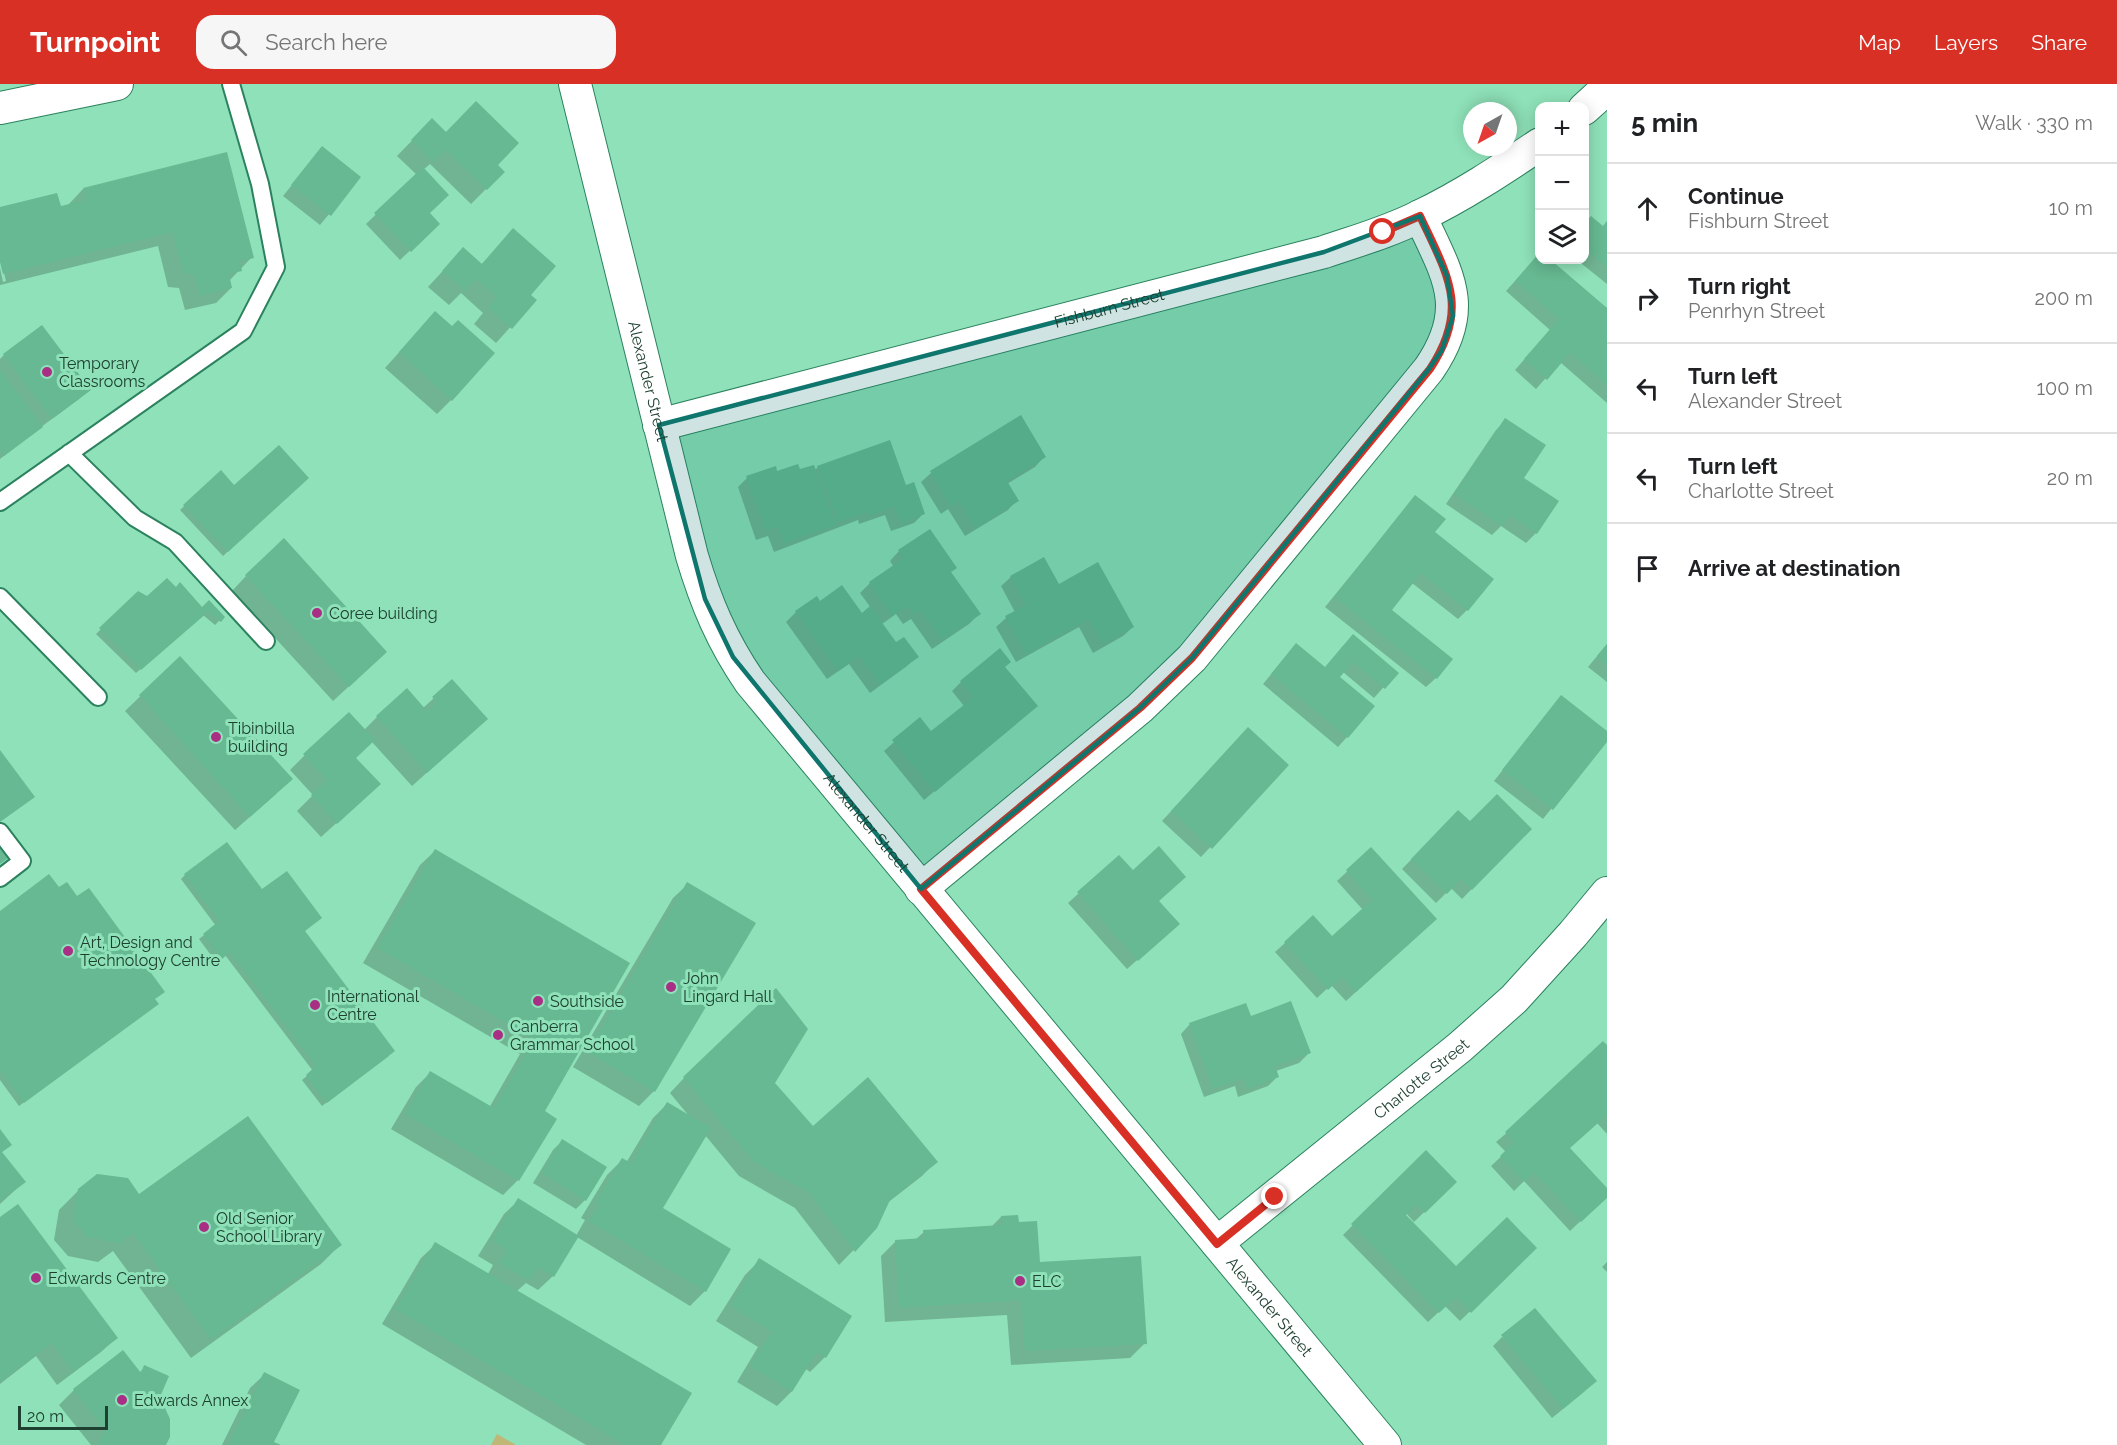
<!DOCTYPE html>
<html lang="en">
<head>
<meta charset="utf-8">
<style>
	body { margin:0; font-family:Raleway,sans-serif; background:#f6f6f6; color:#202124 }
	.controls { position:absolute; right:18px; top:18px; display:grid; overflow:hidden; border-radius:12px; box-shadow:0 3px 15px #0003 }
	.controls button { width:54px; height:54px; display:grid; place-items:center; padding:0; border:0; border-bottom:2px solid #e0e0e0; background:#fff; color:#202124; font:30px sans-serif }
	.compass { position:absolute; left:1463px; top:18px; width:54px; height:54px; border-radius:50%; background:#fff; box-shadow:0 3px 15px #0003; rotate:220deg }
	.scale { position:absolute; left:18px; bottom:15px; width:90px; box-sizing:border-box; padding-left:6px; border:3px solid #1d4030; border-top:0; font-size:16px; line-height:21px; white-space:nowrap; color:#1d4030; -webkit-text-stroke:4px #8ee1b8; paint-order:stroke }
	.stop { position:absolute; width:18px; height:18px; margin:-14px; border:4px solid #d93025; border-radius:50%; background:#fff }
	.stop.end { background:#d93025; border-color:#fff; box-shadow:0 2px 6px #0008 }
	.list { margin:0; padding:0; list-style:none }
	h2 { display:flex; justify-content:space-between; align-items:center; height:78px; margin:0; padding:0 24px; font-size:26px }
	h2 small { font-size:20px; font-weight:400; color:#757577 }
	.list li { display:grid; grid-template-columns:39px 1fr auto; gap:18px; align-items:center; box-sizing:border-box; height:90px; padding:0 24px; border-top:2px solid #e0e0e0 }
	.list b { display:block; font-size:22px; white-space:nowrap }
	.list p { margin:0; font-size:20px; white-space:nowrap; color:#757577 }
	.list em { font-size:20px; font-style:normal; color:#757577 }
	.icon { flex:none; width:33px; height:33px; fill:none; stroke:currentColor; stroke-width:2; stroke-linecap:round; stroke-linejoin:round }
	.map { position:relative; flex:none; width:1607px; height:1361px; overflow:hidden }
	header { display:flex; align-items:center; gap:36px; box-sizing:border-box; height:84px; padding:0 30px; background:#d93025; color:#fff }
	header strong { font-size:28px }
	nav { display:flex; gap:33px; margin-inline-start:auto; font-size:21px }
	.search { width:420px; height:54px; background:#f6f6f6; display:flex; align-items:center; gap:15px; box-sizing:border-box; padding:0 21px; border-radius:18px; color:#757577; font-size:22px }
	main { display:flex }
	aside { flex:1; background:#fff }
	.map>svg:first-child { display:block }
</style>
</head>
<body>
<header>
<strong>Turnpoint</strong>
<div class="search"><svg class="icon" aria-label="search" viewBox="0 0 24 24"><circle cx="10" cy="10" r="6"/><path d="M15 15l6 6"/></svg>Search here</div>
<nav><a>Map</a><a>Layers</a><a>Share</a></nav>
</header>
<main>
<div class="map">
<svg width="1607" height="1361" viewBox="0 0 1607 1361">
	<rect width="100%" height="100%" fill="#8ee1b8"/>
	<path fill="#bfb776" d="M497 1350 516 1361H491Z"/>
	<path fill="#0003" d="M432 36 446 50 496 81 503 88 471 120 430 80 423 86 428 129 438 140 400 176 366 140 417 91 397 72Z
		M322 64 359 94 320 141 283 112Z
		M83 105 252 173 229 197 231 204 216 219 185 226 179 204 168 203 158 162 0 201V184L3 198 6 197 0 172V125L59 124 69 122V120Z
		M1607 137V200L1577 176H1584V141L1602 144Z
		M513 146 529 211 535 216 496 259 474 240 483 229 461 209 449 221 428 203 463 165 481 181Z
		M1540 176H1549L1607 226V319L1560 278 1536 305 1515 286 1550 246 1506 207 1532 178Z
		M421 244H452L451 316 437 330 385 284Z
		M4 271 89 306 79 315 41 343 0 375V275Z
		M1020 333 1044 373 1035 383 1007 400 1017 416 1008 426 965 452 948 425 941 430 921 398 931 389Z
		M1506 336 1536 449 1526 459 1501 442 1492 451 1446 420 1496 346Z
		M818 383 905 402 924 429 914 439 891 447 885 431 859 440 858 436 774 468 768 452 756 456 738 403 747 394 776 389 815 386Z
		M220 388 234 403 307 394 223 472 180 426Z
		M1415 413 1467 526 1458 535 1412 499 1390 526 1436 594 1426 603 1325 523Z
		M899 467 950 489 979 530 969 540 932 565 911 535 903 540 896 530 882 540 896 560 917 572 907 582 870 609 849 580 827 595 786 538 796 528 820 519 861 531 871 524 860 509 870 499 894 483 890 477Z
		M246 492 371 582 333 617 232 507Z
		M1011 493 1058 502 1133 543 1123 552 1093 569 1079 543 1016 578 996 543 1006 534 1015 528 1001 502Z
		M138 509 147 514 202 525 223 533 215 541 203 531 136 589 96 550Z
		M1607 560V598L1588 583Z
		M1343 562 1396 589 1374 614 1343 588 1338 594 1347 653 1338 663 1263 600 1287 571 1325 584Z
		M180 574 276 710 235 746 125 627Z
		M1003 583 1036 622 924 716 884 667 920 635 931 649 964 622 952 607 961 598Z
		M1561 613 1607 649V655L1543 735 1494 697Z
		M434 614 471 649 412 702 372 658 355 674 364 714 321 753 297 727 313 711 290 686 305 671 364 646 377 633 423 624Z
		M1238 655 1287 681 1201 773 1162 737Z
		M1458 728 1470 739 1530 745 1462 815 1451 804 1436 819 1402 785Z
		M1371 765 1425 845 1346 917 1331 901 1317 914 1275 868 1285 859 1332 854 1363 826 1337 797Z
		M435 767 628 879 543 1027 555 1036 518 1096 503 1111 391 1045 416 1003 430 989 489 1024 520 970 363 879 420 781Z
		M1119 773 1157 817 1168 849 1127 885 1068 819Z
		M185 791 262 807 303 847 389 972 322 1022 302 996 313 987 225 871 216 878 199 855 216 842 181 795Z
		M688 800 754 840 654 1007 639 1022 573 983 673 814Z
		M0 829 154 915 152 924 19 1022 0 996Z
		M1190 940 1309 969 1299 979 1276 987 1277 993 1268 1002 1238 1013 1235 1002 1204 1013 1181 950Z
		M1607 964V1050L1597 1039 1568 1065 1607 1106V1112L1570 1147 1524 1097 1514 1107 1491 1082 1506 1068 1496 1058Z
		M684 994 774 999 813 1045 936 1077 922 1092 886 1120 876 1143 839 1181 795 1124 739 1092 705 1051 661 1124 729 1166 705 1207 690 1222 577 1153 553 1192 538 1206 526 1199 517 1207 659 1361H586L382 1240 421 1174 436 1160 488 1190 493 1181 478 1172 504 1130 519 1116 576 1152 585 1136 581 1134 607 1091 622 1076 626 1079 653 1034 667 1020 689 1032 670 1009Z
		M0 1047 10 1060 1 1069 24 1098 0 1120Z
		M562 1057 585 1116 576 1125 533 1099 553 1066Z
		M1426 1068 1455 1098 1414 1138 1406 1129 1404 1131 1456 1184 1535 1164 1460 1237 1445 1222 1428 1238 1343 1151Z
		M79 1106 139 1112 340 1161 321 1180 191 1274 113 1167 98 1178 68 1172 54 1156 59 1126Z
		M1001 1133 1018 1140 1038 1180 1145 1259 1130 1274 1011 1281 1007 1231 885 1238 881 1172 896 1157 915 1156 924 1148 991 1143Z
		M0 1135 116 1254 101 1268 57 1301 36 1272 0 1300Z
		M760 1176 825 1273 810 1288 806 1285 791 1308 777 1322 737 1298 758 1263 716 1237 745 1191Z
		M1607 1178V1188L1602 1183Z
		M1502 1253 1585 1307 1552 1334 1493 1262Z
		M122 1268 139 1289 145 1283 158 1313 165 1361H91L59 1321 74 1306Z
		M265 1290 272 1358 278 1361H222L250 1304Z"/>
	<path fill="#66b992" d="M476 17 519 59 498 81 505 88 487 106 446 66 433 78 411 56 432 34 446 48Z
		M322 62 361 93 331 132 291 101Z
		M227 68 254 174 240 177 242 187 229 190 232 204 200 212 194 190 183 189 173 148 3 190 0 178V123L57 109 61 122 86 116 83 104Z
		M423 83 449 111 430 129 440 140 411 168 374 129Z
		M1591 132 1603 142 1607 137V183L1584 164V140Z
		M513 144 556 182 531 211 537 216 512 245 488 224 497 213 476 195 465 207 442 187 463 163 482 180Z
		M1540 168V176H1551L1607 224V301L1570 269 1547 296 1524 275 1559 235 1515 197Z
		M435 227 452 242 458 236 495 269 452 317 399 268Z
		M42 241 91 306 52 335 3 270Z
		M0 286 43 343 4 372 0 366Z
		M1021 331 1046 373 1007 397 1019 417 975 444 959 417 951 422 930 387Z
		M1505 334 1546 361 1524 394 1559 417 1537 450 1510 431 1502 442 1454 410Z
		M890 356 906 401 914 398 925 430 901 439 895 422 869 432 867 428 838 438 817 382Z
		M279 361 309 394 228 468 183 421 221 386 234 401Z
		M798 380 800 385 814 381 836 441 784 459 778 443 766 447 746 392 776 382 777 387Z
		M1415 411 1446 435 1435 448 1494 495 1468 527 1421 489 1392 526 1453 575 1437 595 1334 513Z
		M930 445 957 484 951 488 981 530 942 556 921 526 914 531 907 522 892 532 869 498 904 474 898 466Z
		M284 454 387 568 349 603 245 491Z
		M1044 473 1059 500 1098 478 1134 543 1103 560 1089 535 1026 570 1005 532 1026 521 1010 492Z
		M167 494 176 503 180 498 202 523 209 516 225 533 221 538 208 528 141 586 99 544 138 507 147 512Z
		M842 501 862 529 870 522 896 558 904 553 919 573 880 600 859 571 838 587 795 527 817 512 820 517Z
		M1353 550 1399 589 1385 605 1353 578 1340 593 1375 622 1348 654 1271 590 1296 559 1325 583Z
		M1607 560V581L1597 572Z
		M1000 564 1011 578 1005 583 1038 622 935 708 892 656 920 633 931 647 974 613 960 597Z
		M180 572 293 695 250 733 139 611Z
		M452 595 488 635 427 689 376 632 407 604 427 627 437 618 432 613Z
		M1561 611 1607 647V658L1553 726 1502 686Z
		M349 628 375 656 356 674 381 700 337 740 311 711 327 696 303 670Z
		M1248 643 1289 681 1212 765 1171 727Z
		M0 666 35 713 0 738Z
		M1497 710 1532 745 1472 806 1461 795 1447 810 1411 775 1458 726 1470 737Z
		M0 757 11 772 0 780Z
		M227 758 262 805 287 787 322 834 305 847 395 967 327 1019 306 991 316 982 230 868 222 875 203 850 219 837 184 790Z
		M1159 762 1186 793 1159 817 1180 840 1138 877 1077 808 1119 771 1133 786Z
		M1371 763 1437 835 1356 908 1342 893 1328 906 1284 858 1313 831 1332 852 1372 816 1346 786Z
		M435 765 630 879 545 1027 557 1035 519 1097 405 1030 430 987 494 1024 534 955 377 864Z
		M49 790 59 803 67 798 77 812 89 804 165 908 155 915 159 920 24 1019 0 986V827Z
		M687 798 756 839 655 1008 587 968Z
		M776 904 808 945 775 999 813 1042 868 993 938 1078 890 1116 877 1144 855 1168 810 1109 754 1078 683 993Z
		M1291 917 1311 969 1275 982 1279 993 1248 1005 1244 994 1213 1005 1189 939 1246 919 1251 932Z
		M1603 957 1607 961V1031L1570 1064 1607 1104V1114L1581 1138 1534 1088 1524 1098 1500 1072 1514 1058 1505 1048Z
		M667 1018 711 1044 663 1124 731 1165 706 1208 589 1137 599 1121 595 1119 622 1074 631 1079Z
		M248 1032 342 1161 211 1256 133 1149 119 1159 87 1153 73 1136 78 1105 97 1090 128 1094 139 1110Z
		M0 1045 12 1061 2 1068 26 1098 0 1117Z
		M562 1055 607 1083 586 1117 542 1089Z
		M1426 1066 1457 1098 1425 1129 1417 1121 1406 1131 1456 1182 1507 1133 1537 1164 1471 1229 1456 1213 1439 1229 1351 1140Z
		M518 1114 579 1152 554 1193 538 1183 529 1197 499 1179 507 1166 492 1156Z
		M18 1120 118 1254 73 1288 52 1259 0 1298V1133Z
		M1018 1131 1019 1138 1037 1137 1040 1178 1141 1172 1147 1260 1025 1267 1021 1216 899 1224 895 1156 924 1154 923 1146 1001 1141V1132Z
		M435 1158 692 1309 661 1361H625L395 1225Z
		M759 1174 852 1232 826 1274 817 1268 792 1308 750 1282 772 1248 730 1222Z
		M1535 1224 1597 1297 1563 1325 1501 1251Z
		M123 1266 141 1289 144 1281 169 1292 160 1313 170 1335V1353L166 1361H98L105 1346 73 1305Z
		M264 1288 300 1306 274 1358 281 1361H228Z"/>
	<g fill="none" stroke-linecap="round" stroke-linejoin="round">
		<g stroke="#2c825e" stroke-width="20">
			<path id="service" d="M69 369 135 434 175 458 266 557
				M0 418 243 247 276 183 260 100 231 0
				M0 513 98 613
				M0 748 22 777 0 794"/>
		</g>
		<g stroke="#2c825e" stroke-width="34">
			<g id="minor">
				<path id="s1" d="M575 0 692 472C706 519 722 557 750 598L1385 1361"/>
				<path d="M0 24 117 0"/>
				<path d="M1584 25 1607 4"/>
				<path id="s2" d="M659 341 1324 168C1356 157 1389 148 1420 132 1462 112 1501 86 1540 60"/>
				<path d="M921 805 1140 624 1192 574 1429 285C1471 224 1448 192 1420 132"/>
				<path id="s3" d="M1217 1159 1460 963 1514 915 1573 850 1607 809"/>
			</g>
		</g>
		<use href="#service" stroke="#fff" stroke-width="16"/>
		<use href="#minor" stroke="#fff" stroke-width="32"/>
	</g>
	<g fill="none" stroke-linecap="round" stroke-linejoin="round">
		<path stroke="#d93025" stroke-width="8" d="M1275 1113 1217 1160 921 805 1140 624 1192 574 1430 285C1470 224 1448 192 1420 132L1383 148"/>
	</g>
	<path fill="#0f766e" fill-opacity="0.2" stroke="#0f766e" stroke-width="4.5" stroke-linejoin="round" d="M1420 132 1447 192 1453 232 1442 266 1429 285 1192 574 1140 624 921 805 733 573 705 515 659 341 1324 168Z"/>
	<g fill="#a82f84" stroke="#8ee1b8" stroke-width="2">
		<circle cx="47" cy="288" r="6"/>
		<circle cx="317" cy="529" r="6"/>
		<circle cx="216" cy="653" r="6"/>
		<circle cx="68" cy="867" r="6"/>
		<circle cx="671" cy="903" r="6"/>
		<circle cx="538" cy="917" r="6"/>
		<circle cx="315" cy="921" r="6"/>
		<circle cx="498" cy="951" r="6"/>
		<circle cx="204" cy="1143" r="6"/>
		<circle cx="36" cy="1194" r="6"/>
		<circle cx="1020" cy="1197" r="6"/>
		<circle cx="122" cy="1316" r="6"/>
	</g>
	<g text-anchor="middle" stroke-width="6" stroke-linejoin="round" paint-order="stroke">
		<g font-size="16" fill="#1d4030" stroke="#8ee1b8">
			<text dy="6" stroke="none"><textPath href="#s2" startOffset="465">Fishburn Street</textPath></text>
			<text dy="6" stroke="none"><textPath href="#s1" startOffset="306">Alexander Street</textPath></text>
			<text dy="6" stroke="none"><textPath href="#s1" startOffset="808">Alexander Street</textPath></text>
			<text dy="6" stroke="none"><textPath href="#s3" startOffset="262">Charlotte Street</textPath></text>
			<text dy="6" stroke="none"><textPath href="#s1" startOffset="1438">Alexander Street</textPath></text>
		</g>
		<g font-size="16" fill="#1d4030" stroke="#8ee1b8" text-anchor="start">
			<text x="59" y="285">Temporary<tspan x="59" dy="18">Classrooms</tspan></text>
			<text x="329" y="535">Coree building</text>
			<text x="228" y="650">Tibinbilla<tspan x="228" dy="18">building</tspan></text>
			<text x="80" y="864">Art, Design and<tspan x="80" dy="18">Technology Centre</tspan></text>
			<text x="683" y="900">John<tspan x="683" dy="18">Lingard Hall</tspan></text>
			<text x="327" y="918">International<tspan x="327" dy="18">Centre</tspan></text>
			<text x="550" y="923">Southside</text>
			<text x="510" y="948">Canberra<tspan x="510" dy="18">Grammar School</tspan></text>
			<text x="216" y="1140">Old Senior<tspan x="216" dy="18">School Library</tspan></text>
			<text x="48" y="1200">Edwards Centre</text>
			<text x="1032" y="1203">ELC</text>
			<text x="134" y="1322">Edwards Annex</text>
		</g>
	</g>
</svg>
<div class="controls">
<button>+</button>
<button>−</button>
<button><svg class="icon" aria-label="layers" viewBox="0 0 24 24"><path d="M12 4l9 5-9 5-9-5zM3 14l9 5 9-5"/></svg></button>
</div>
<svg class="compass" viewBox="-18 -18 36 36"><path d="M0-13l5 13h-10z" fill="#e53935"/><path d="M0 13l5-13h-10z" fill="#757577"/></svg>
<div class="scale">20 m</div>
<div class="stop" style="left:1383px;top:148px"></div>
<div class="stop end" style="left:1275px;top:1113px"></div>
</div>
<aside>
<h2>5 min<small>Walk · 330 m</small></h2>
<ul class="list">
<li><svg class="icon" aria-label="ahead" viewBox="0 0 24 24"><path d="M12 20V5M6 11l6-6 6 6"/></svg><div><b>Continue</b><p>Fishburn Street</p></div><em>10 m</em></li>
<li><svg class="icon" aria-label="right" viewBox="0 0 24 24"><path d="M7 20v-9h11M14 6l5 5-5 5"/></svg><div><b>Turn right</b><p>Penrhyn Street</p></div><em>200 m</em></li>
<li><svg class="icon" aria-label="left" viewBox="0 0 24 24"><path d="M17 20v-9H6M10 6l-5 5 5 5"/></svg><div><b>Turn left</b><p>Alexander Street</p></div><em>100 m</em></li>
<li><svg class="icon" aria-label="left" viewBox="0 0 24 24"><path d="M17 20v-9H6M10 6l-5 5 5 5"/></svg><div><b>Turn left</b><p>Charlotte Street</p></div><em>20 m</em></li>
<li><svg class="icon" aria-label="arrive" viewBox="0 0 24 24"><path d="M6 21V4h12l-3 4 3 4H6"/></svg><div><b>Arrive at destination</b></div></li>
</ul>
</aside>
</main>
</body>
</html>
